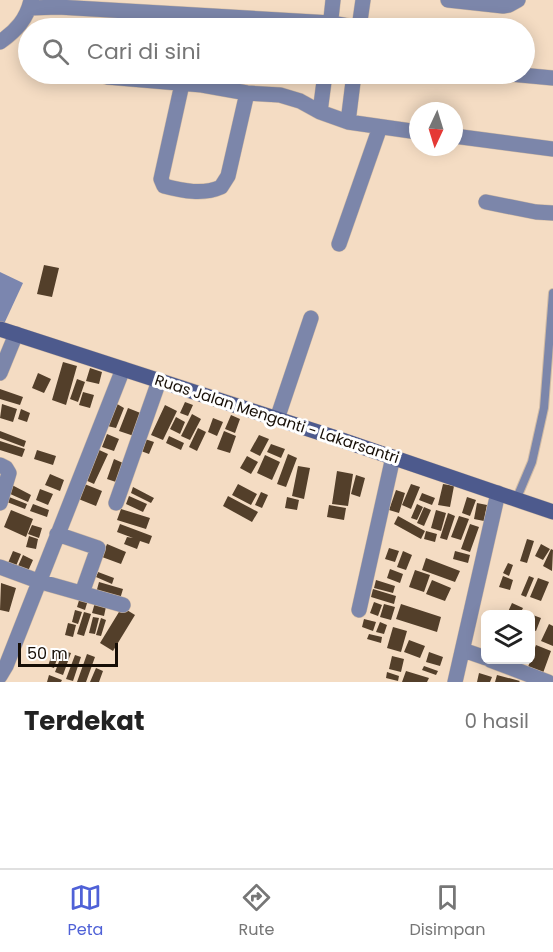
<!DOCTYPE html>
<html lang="id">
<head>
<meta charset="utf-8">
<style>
	body { margin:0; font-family:Poppins,sans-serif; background:#f6f6f6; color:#222 }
	.controls { position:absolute; right:18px; bottom:18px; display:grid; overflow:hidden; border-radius:9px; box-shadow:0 3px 15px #0003 }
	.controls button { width:54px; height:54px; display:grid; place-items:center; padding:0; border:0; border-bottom:2px solid #e0e0e0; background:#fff; color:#222; font:30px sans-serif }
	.compass { position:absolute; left:409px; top:102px; width:54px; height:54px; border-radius:50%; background:#fff; box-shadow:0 3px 15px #0003; rotate:184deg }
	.scale { position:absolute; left:18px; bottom:15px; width:100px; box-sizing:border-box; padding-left:6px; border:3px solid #160e06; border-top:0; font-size:16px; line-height:21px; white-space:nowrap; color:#160e06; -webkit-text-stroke:4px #fff; paint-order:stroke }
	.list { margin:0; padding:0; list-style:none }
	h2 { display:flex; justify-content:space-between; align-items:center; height:78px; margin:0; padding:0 24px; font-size:26px }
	h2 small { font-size:20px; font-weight:400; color:#767676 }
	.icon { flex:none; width:33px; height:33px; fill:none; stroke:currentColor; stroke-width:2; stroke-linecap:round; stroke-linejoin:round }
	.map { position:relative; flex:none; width:553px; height:682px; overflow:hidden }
	.search { position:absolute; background:#fff; box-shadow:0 3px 15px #0003; left:18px; right:18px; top:18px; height:66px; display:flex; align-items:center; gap:15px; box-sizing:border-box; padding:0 21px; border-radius:33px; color:#767676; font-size:22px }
	.sheet { height:186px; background:#fff }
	nav { display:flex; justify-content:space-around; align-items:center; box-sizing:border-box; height:84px; border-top:2px solid #e0e0e0; background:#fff; font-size:16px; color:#767676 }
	nav a { display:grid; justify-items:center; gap:3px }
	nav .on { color:#4f61d7 }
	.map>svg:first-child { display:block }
</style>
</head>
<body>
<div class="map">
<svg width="553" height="682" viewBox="0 0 553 682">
	<rect width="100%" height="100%" fill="#f4dcc3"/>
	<path fill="#7b86af" d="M0 272 23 283 4 324 0 323Z"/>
	<path fill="#533f2a" d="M44 265 59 268 52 297 37 294Z
		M63 362 77 366 66 405 52 400Z
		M90 368 102 372 99 384 86 381Z
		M38 373 51 379 44 393 32 388Z
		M77 379 85 382 78 402 70 399Z
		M0 389 23 397 20 405 0 399Z
		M83 392 94 395 90 408 79 405Z
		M112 401 124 408 116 428 103 425Z
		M185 402 193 405 188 416 180 413Z
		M2 404 17 409 13 422 0 418Z
		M165 405 177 411 163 440 151 435Z
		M128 408 143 414 134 436 119 431Z
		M21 409 30 413 27 422 18 419Z
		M192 414 201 419 190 440 181 436Z
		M231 415 240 419 235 433 225 429Z
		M176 417 185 422 180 434 170 429Z
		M213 418 223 422 217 436 208 432Z
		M198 428 206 432 197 451 189 447Z
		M0 431 26 441 24 447 0 438Z
		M224 431 236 436 230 453 217 449Z
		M107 434 119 439 114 451 102 447Z
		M259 435 269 439 260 456 250 451Z
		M169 436 184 443 181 450 166 443Z
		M145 439 154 442 149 454 141 451Z
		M0 441 25 449 22 457 0 450Z
		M271 444 285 449 281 458 267 452Z
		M97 449 108 454 94 484 83 479Z
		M37 450 56 456 53 465 34 459Z
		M288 454 297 458 286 487 277 484Z
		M265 455 280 462 272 480 257 473Z
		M247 456 258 462 251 474 240 468Z
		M114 459 123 463 116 482 107 479Z
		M298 466 310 468 304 499 292 496Z
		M337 471 353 474 348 506 332 504Z
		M50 474 64 480 60 491 45 485Z
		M356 475 365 478 360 497 351 494Z
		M82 483 102 491 96 506 76 498Z
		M238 484 257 494 251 505 232 495Z
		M411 484 420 487 411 509 402 505Z
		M443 484 454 486 450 507 438 505Z
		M12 485 31 495 28 502 8 493Z
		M133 487 154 498 151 503 131 493Z
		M40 489 53 494 48 505 36 500Z
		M396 490 405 493 399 513 389 510Z
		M261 492 268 495 262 508 255 505Z
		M422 493 435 498 432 505 419 500Z
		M129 496 147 504 143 512 126 504Z
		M228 496 258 512 252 522 223 506Z
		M9 497 27 504 25 509 7 502Z
		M287 497 299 500 297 510 285 508Z
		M467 497 476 500 470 516 462 513Z
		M477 503 487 505 484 521 474 519Z
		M33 504 49 510 47 517 30 511Z
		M417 504 423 507 417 520 411 518Z
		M329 505 346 508 344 520 327 517Z
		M424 507 431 510 424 526 417 523Z
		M121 509 150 518 146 529 117 520Z
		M11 510 33 519 26 537 4 527Z
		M436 510 446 513 441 531 431 528Z
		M448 513 455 516 447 540 440 538Z
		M398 516 425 531 421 539 394 524Z
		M459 516 469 519 461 540 451 537Z
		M120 524 152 536 149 544 140 541 137 549 124 544 127 537 133 538 117 532Z
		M470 524 479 527 470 552 461 549Z
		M32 525 42 528 39 538 28 534Z
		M426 531 437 534 435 542 424 539Z
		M29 536 38 539 36 549 26 547Z
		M527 539 534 541 527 563 520 561Z
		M107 544 126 552 121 564 102 557Z
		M541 544 550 549 543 560 535 556Z
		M389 548 399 551 395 562 385 559Z
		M551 549 553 550 552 571 543 566Z
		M13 551 21 554 16 566 8 563Z
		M403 551 412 555 406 570 397 567Z
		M455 551 470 555 468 563 453 559Z
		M23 555 33 560 28 571 18 566Z
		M426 558 460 571 455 582 422 570Z
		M508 563 513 565 509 576 503 573Z
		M390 569 403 574 400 583 387 578Z
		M415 570 430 575 424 592 409 587Z
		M98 572 114 578 112 584 96 577Z
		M503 576 513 580 510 590 499 587Z
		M529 576 534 578 526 597 521 595Z
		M538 578 549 582 541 601 530 597Z
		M376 580 395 586 393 593 374 588Z
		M432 580 451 588 445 601 426 594Z
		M99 582 123 589 120 599 96 593Z
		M1 583 16 588 9 612 0 610Z
		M373 589 396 596 394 604 371 597Z
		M80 597 88 600 85 610 77 607Z
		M96 599 107 602 104 616 92 613Z
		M374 602 382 605 378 616 370 613Z
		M512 603 523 608 520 614H507Z
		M384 604 395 607 391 620 380 617Z
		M401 604 441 617 437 632 396 619Z
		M122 607 135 615 113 651 100 643Z
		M75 610 82 612 78 624 72 622Z
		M84 612 91 614 84 636 77 634Z
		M530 614 541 618 536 631 530 629Z
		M93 617 99 618 95 634 89 633Z
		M101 618 106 620 101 636 96 635Z
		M364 619 376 622 373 631 362 627Z
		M380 622 387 625 384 634 376 632Z
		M68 623 76 625 73 637 65 635Z
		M549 624 553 626V646L541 641Z
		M393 627 407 631 401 652 387 648Z
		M369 634 382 637 381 643 367 639Z
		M409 640 425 646 420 658 404 652Z
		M536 645 551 651 543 673 528 667Z
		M53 651 59 653 54 668 48 666Z
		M63 651 71 653 63 675 55 672Z
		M429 652 443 657 440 666 426 662Z
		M87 654 95 657 86 682H77Z
		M75 655 81 657 73 681 66 679Z
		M392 656 404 659 401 672 389 669Z
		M424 666 438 671 436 675 422 670Z
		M96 668 103 671 99 682H90Z
		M406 671 429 678 427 682H402Z
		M387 672 399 676 398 681 386 678Z
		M479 673 492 677 490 682H477Z
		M49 675 62 680 61 682H47Z
		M497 675 520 681 519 682H495Z"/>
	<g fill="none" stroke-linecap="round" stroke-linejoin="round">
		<g stroke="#d0bba5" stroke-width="10">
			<path id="lane" d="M516 500 532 462 544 408 553 293"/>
		</g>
		<g stroke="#d0bba5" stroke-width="16">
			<path id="street" d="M448 0 503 6 509 5 518 0
				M30 8 58 7 331 23 360 28
				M330 28 333 0
				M359 28 363 0
				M0 42C16 31 27 19 31 0
				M510 74 553 78
				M107 77 202 85 247 93 280 95 300 101 320 112 348 122 418 132
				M182 84 161 179 164 186C183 191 203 195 221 187L228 176 247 93
				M320 112 325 74
				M348 122 354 74
				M454 136 553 149
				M486 202 536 212 553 213
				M339 244 380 127
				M0 373 16 334
				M277 419 311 318
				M0 465 6 468 9 473 0 503
				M116 503 159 381
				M57 534 98 548 82 593
				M0 567 38 581 123 605
				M359 610 393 457
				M463 650 486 658
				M490 660 548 682
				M0 676 6 666 123 369
				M455 682 498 493"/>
		</g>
		<g stroke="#d0bba5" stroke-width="16">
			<path id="secondary" d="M0 329 333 437 553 512"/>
		</g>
		<use href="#lane" stroke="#7c86aa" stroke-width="8"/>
		<use href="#street" stroke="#7c86aa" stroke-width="15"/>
		<use href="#secondary" stroke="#4d5a8d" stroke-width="15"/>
	</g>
	<g text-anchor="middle" stroke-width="6" stroke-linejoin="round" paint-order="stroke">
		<g font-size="15" fill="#160e06" stroke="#fff">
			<text transform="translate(277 419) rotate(18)" y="5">Ruas Jalan Menganti - Lakarsantri</text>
		</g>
	</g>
</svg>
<div class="controls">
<button><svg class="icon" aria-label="layers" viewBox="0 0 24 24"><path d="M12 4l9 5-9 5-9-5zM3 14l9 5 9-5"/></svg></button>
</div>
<svg class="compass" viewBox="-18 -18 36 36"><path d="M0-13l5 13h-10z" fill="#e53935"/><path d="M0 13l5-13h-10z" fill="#767676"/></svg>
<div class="scale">50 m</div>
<div class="search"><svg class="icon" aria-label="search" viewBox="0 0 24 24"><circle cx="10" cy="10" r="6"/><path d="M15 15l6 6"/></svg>Cari di sini</div>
</div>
<section class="sheet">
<h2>Terdekat<small>0 hasil</small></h2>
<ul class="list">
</ul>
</section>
<nav>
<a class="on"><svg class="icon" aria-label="map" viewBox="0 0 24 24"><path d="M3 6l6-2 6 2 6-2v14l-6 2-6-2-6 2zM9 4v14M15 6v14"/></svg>Peta</a>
<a><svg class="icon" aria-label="directions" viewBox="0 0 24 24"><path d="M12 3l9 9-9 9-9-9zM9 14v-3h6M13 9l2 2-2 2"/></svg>Rute</a>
<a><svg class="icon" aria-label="saved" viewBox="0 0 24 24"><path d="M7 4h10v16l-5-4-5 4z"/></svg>Disimpan</a>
</nav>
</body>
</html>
